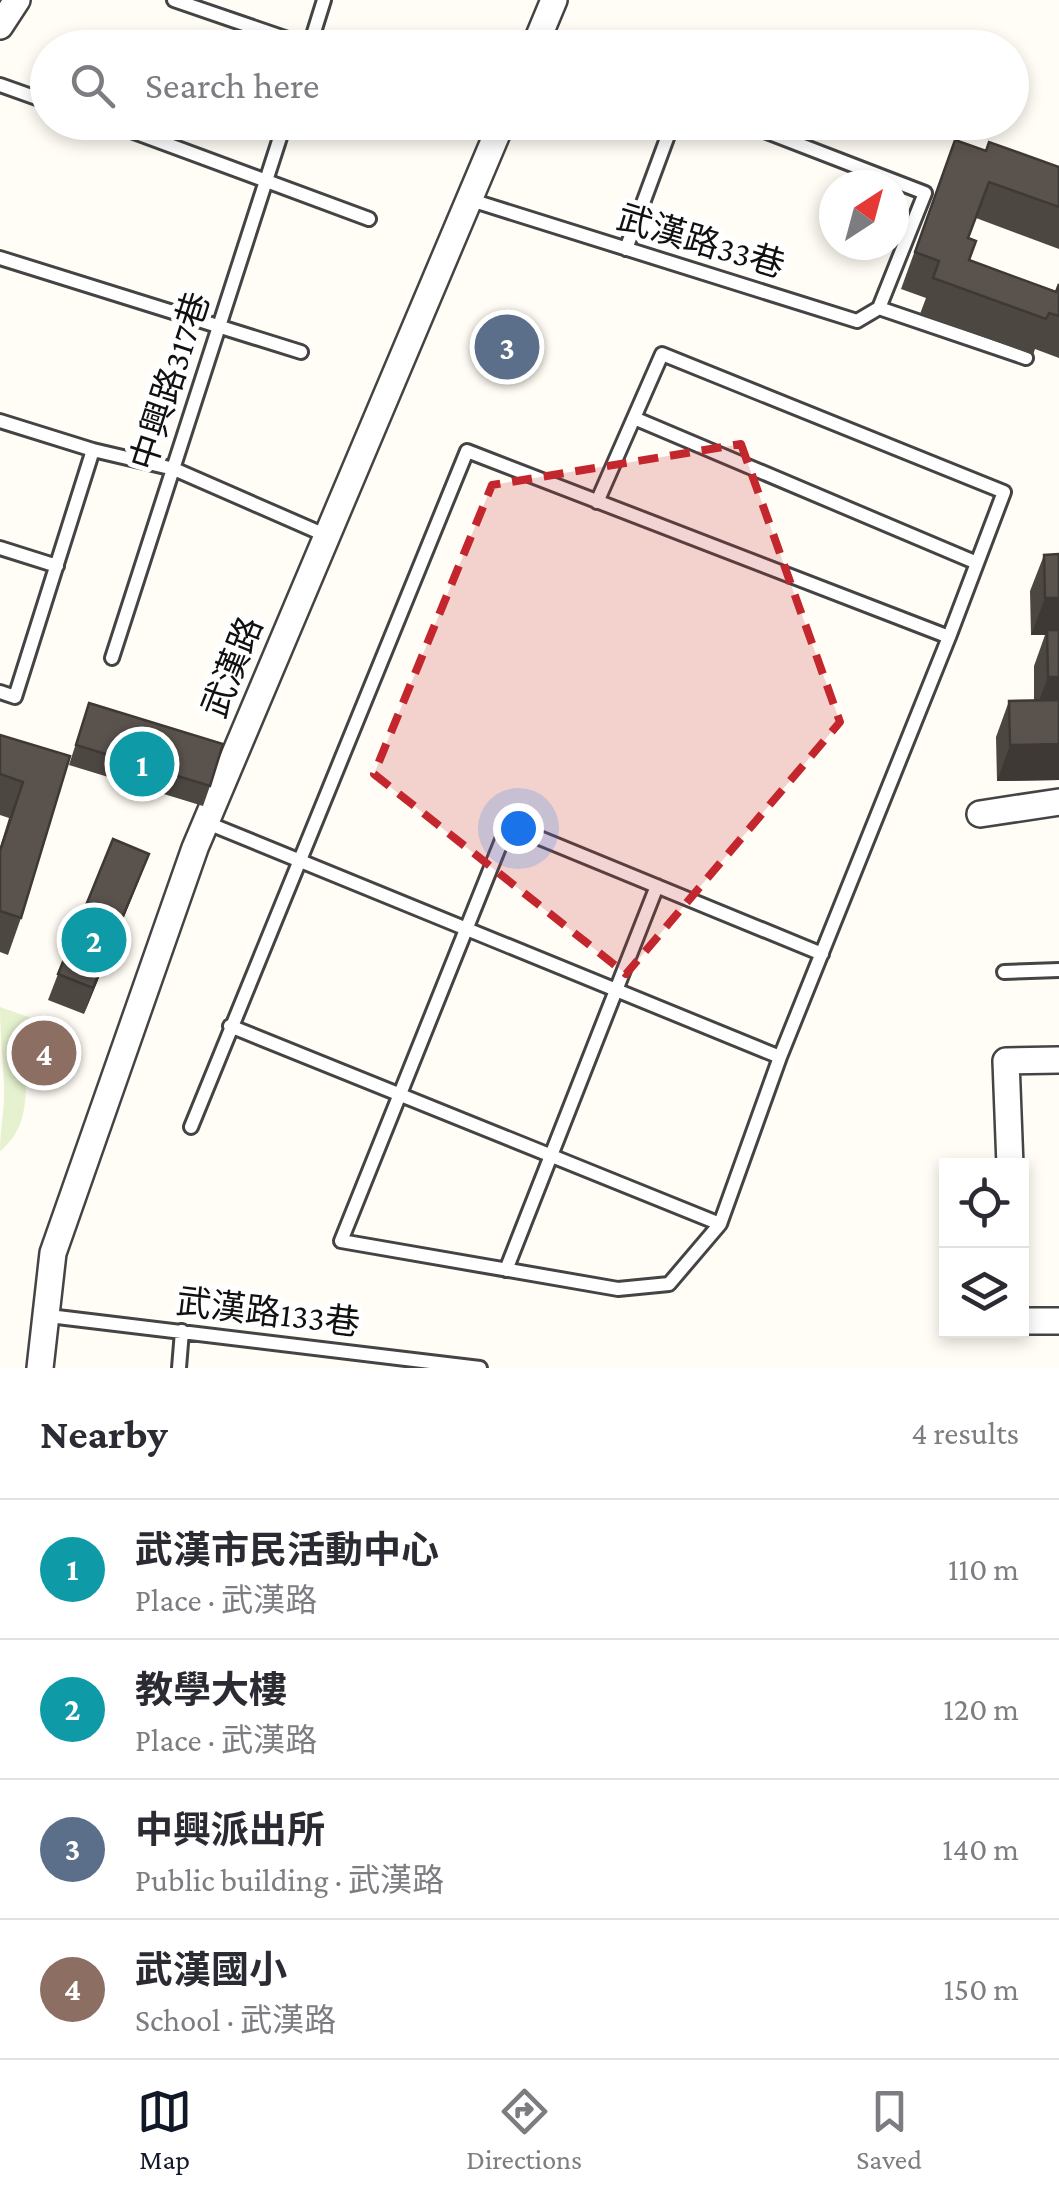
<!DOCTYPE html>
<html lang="en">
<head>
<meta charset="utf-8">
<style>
	body { margin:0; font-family:"Crimson Pro","Noto Sans TC",serif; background:#f7f7f7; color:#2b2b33 }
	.controls { position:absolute; right:30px; bottom:30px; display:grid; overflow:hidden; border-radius:0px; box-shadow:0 5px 15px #0003 }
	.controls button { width:90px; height:90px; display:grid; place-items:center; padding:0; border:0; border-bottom:2px solid #e1e1e2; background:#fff; color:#2b2b33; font:50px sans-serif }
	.compass { position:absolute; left:819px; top:170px; width:90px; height:90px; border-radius:50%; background:#fff; box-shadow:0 5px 15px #0003; rotate:36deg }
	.you { position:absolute; left:518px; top:828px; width:35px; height:35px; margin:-25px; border:8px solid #fff; border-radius:50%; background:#1a73e8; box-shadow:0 0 0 15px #1a73e833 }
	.badge { display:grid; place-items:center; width:65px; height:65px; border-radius:50%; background:#111827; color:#fff; font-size:32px; font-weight:700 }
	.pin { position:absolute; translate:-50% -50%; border:5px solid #fff; box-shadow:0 2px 10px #0006 }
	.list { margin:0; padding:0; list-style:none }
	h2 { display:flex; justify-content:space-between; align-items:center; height:130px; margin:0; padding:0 40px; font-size:42px }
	h2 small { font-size:32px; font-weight:400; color:#7c7c81 }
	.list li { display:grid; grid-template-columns:65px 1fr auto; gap:30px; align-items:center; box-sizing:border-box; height:140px; padding:0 40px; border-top:2px solid #e1e1e2 }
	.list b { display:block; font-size:38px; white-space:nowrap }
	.list p { margin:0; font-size:32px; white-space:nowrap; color:#7c7c81 }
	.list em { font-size:32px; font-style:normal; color:#7c7c81 }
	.icon { flex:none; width:55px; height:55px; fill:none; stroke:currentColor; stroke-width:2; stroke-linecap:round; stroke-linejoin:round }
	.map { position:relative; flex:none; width:1059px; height:1368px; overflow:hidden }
	.search { position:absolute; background:#fff; box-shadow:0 5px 15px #0003; left:30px; right:30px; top:30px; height:110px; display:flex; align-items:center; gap:25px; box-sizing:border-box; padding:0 35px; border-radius:55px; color:#7c7c81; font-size:38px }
	.sheet { height:690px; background:#fff }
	nav { display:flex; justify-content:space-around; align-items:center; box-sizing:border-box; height:140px; border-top:2px solid #e1e1e2; background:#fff; font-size:28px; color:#7c7c81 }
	nav a { display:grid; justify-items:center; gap:5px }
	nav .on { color:#111827 }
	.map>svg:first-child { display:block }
</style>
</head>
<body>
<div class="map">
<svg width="1059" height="1368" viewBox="0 0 1059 1368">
	<rect width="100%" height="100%" fill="#fffdf5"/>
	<path fill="#e6f2cf" d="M0 1007 77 1034 69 1052 22 1041C26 1078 34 1125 0 1151 0 1130 5 1107 4 1087 3 1061 0 1034 0 1007Z"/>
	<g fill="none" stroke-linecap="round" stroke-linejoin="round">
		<g stroke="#444" stroke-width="18">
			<path id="lane" d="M174 0 314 48
				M309 48 324 0
				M0 85 48 102
				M107 122 369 219
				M741 122 925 193 879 308
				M471 200 857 321 879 308 1026 358
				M626 249 673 122
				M0 258 301 352
				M634 418 977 563
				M0 421 93 450 174 469 325 535
				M597 502 662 354 1004 492 949 637
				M0 548 57 566
				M112 658 285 122
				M0 692 15 697 93 450
				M205 822 780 1057 720 1224 230 1026
				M1004 972 1059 970
				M191 1127 467 451 949 637 780 1057
				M720 1224 669 1284 618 1289 341 1241 508 825 822 954
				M506 1270 657 886
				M49 1316 480 1368
				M179 1368 182 1331"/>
		</g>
		<g stroke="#444" stroke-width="30">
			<path id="street" d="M0 26 17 0
				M534 48 554 0
				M980 814 1059 802
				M1010 1166 1006 1061 1059 1060
				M1022 1321H1059
				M40 1368 53 1253 195 848 502 122"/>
		</g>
		<use href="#lane" stroke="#fff" stroke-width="12"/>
		<use href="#street" stroke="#fff" stroke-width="25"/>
	</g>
	<path fill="#4d4742" d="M955 140 986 151 1059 167V249L976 218 968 238 969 260 1056 292 1059 284V358L1035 349 1033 355 920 314 926 298 901 289Z
		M1059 554V780L997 781 996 737 1009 701 1034 700V666L1045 635H1031L1030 591 1044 555Z
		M89 703 210 786 203 806 69 765Z
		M0 735 70 756 21 918 8 955 0 952V847L9 818 0 815Z
		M139 880 84 1014 48 1000 58 974Z"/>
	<path fill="#3f3936" d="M1045 598H1059V635L1047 630 1045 635H1031Z
		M1048 677H1059V714H1034Z
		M1059 744V780L997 781 1010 745Z
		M149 854 139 880 84 1014 93 988Z"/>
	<path fill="#5a524d" stroke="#3f3936" stroke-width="2.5" d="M955 140 986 151 989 142 1059 167V207L989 182 968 238 976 241 969 260 1056 292 1059 284V316L1049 313 1046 319 933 278 939 261 915 252Z
		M1059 554V598H1045L1044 555Z
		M1047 630H1059V677H1048Z
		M1059 700V744L1010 745 1009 701Z
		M89 703 223 744 210 786 76 745Z
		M0 735 70 756 21 918 0 911V851L23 782 0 774Z
		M113 839 149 854 93 988 58 974Z"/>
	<path fill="#c4262e" fill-opacity="0.2" stroke="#c4262e" stroke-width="8" stroke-dasharray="20 12" stroke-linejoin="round" d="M741 444 840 722 626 974 374 774 492 485Z"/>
	<g text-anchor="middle" stroke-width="10" stroke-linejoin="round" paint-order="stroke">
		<g font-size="35" fill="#111" stroke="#fff">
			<text transform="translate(701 241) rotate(17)" y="12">武漢路33巷</text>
			<text transform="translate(170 381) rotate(-72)" y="12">中興路317巷</text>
			<text transform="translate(232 667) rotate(-68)" y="12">武漢路</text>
			<text transform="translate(268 1312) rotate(7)" y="12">武漢路133巷</text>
		</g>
	</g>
</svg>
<div class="controls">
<button><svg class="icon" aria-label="locate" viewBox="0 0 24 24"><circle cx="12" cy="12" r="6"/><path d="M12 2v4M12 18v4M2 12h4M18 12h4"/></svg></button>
<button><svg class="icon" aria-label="layers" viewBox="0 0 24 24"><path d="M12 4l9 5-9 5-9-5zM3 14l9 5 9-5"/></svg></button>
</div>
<svg class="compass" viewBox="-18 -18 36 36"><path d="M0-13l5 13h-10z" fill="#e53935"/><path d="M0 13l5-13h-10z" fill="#7c7c81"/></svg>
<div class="you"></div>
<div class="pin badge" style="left:142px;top:764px;background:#0f9aa8">1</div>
<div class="pin badge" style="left:94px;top:940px;background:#0f9aa8">2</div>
<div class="pin badge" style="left:507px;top:347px;background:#5c6f8a">3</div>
<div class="pin badge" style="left:44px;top:1053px;background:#8d6e63">4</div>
<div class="search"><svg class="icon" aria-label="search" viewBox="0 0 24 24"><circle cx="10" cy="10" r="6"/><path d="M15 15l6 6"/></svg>Search here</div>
</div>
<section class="sheet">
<h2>Nearby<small>4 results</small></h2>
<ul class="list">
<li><span class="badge" style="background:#0f9aa8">1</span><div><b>武漢市民活動中心</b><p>Place · 武漢路</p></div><em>110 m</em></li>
<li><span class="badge" style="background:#0f9aa8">2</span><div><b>教學大樓</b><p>Place · 武漢路</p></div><em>120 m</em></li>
<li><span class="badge" style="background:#5c6f8a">3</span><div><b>中興派出所</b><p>Public building · 武漢路</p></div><em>140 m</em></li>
<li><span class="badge" style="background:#8d6e63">4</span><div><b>武漢國小</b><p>School · 武漢路</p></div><em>150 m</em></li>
</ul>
</section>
<nav>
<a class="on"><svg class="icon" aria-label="map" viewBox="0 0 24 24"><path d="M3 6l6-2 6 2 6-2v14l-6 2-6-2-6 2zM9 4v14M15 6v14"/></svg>Map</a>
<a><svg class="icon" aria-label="directions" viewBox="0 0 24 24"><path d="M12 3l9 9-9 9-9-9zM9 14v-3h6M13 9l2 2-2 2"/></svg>Directions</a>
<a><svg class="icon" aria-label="saved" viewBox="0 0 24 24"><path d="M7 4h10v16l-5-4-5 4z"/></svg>Saved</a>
</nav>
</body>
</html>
